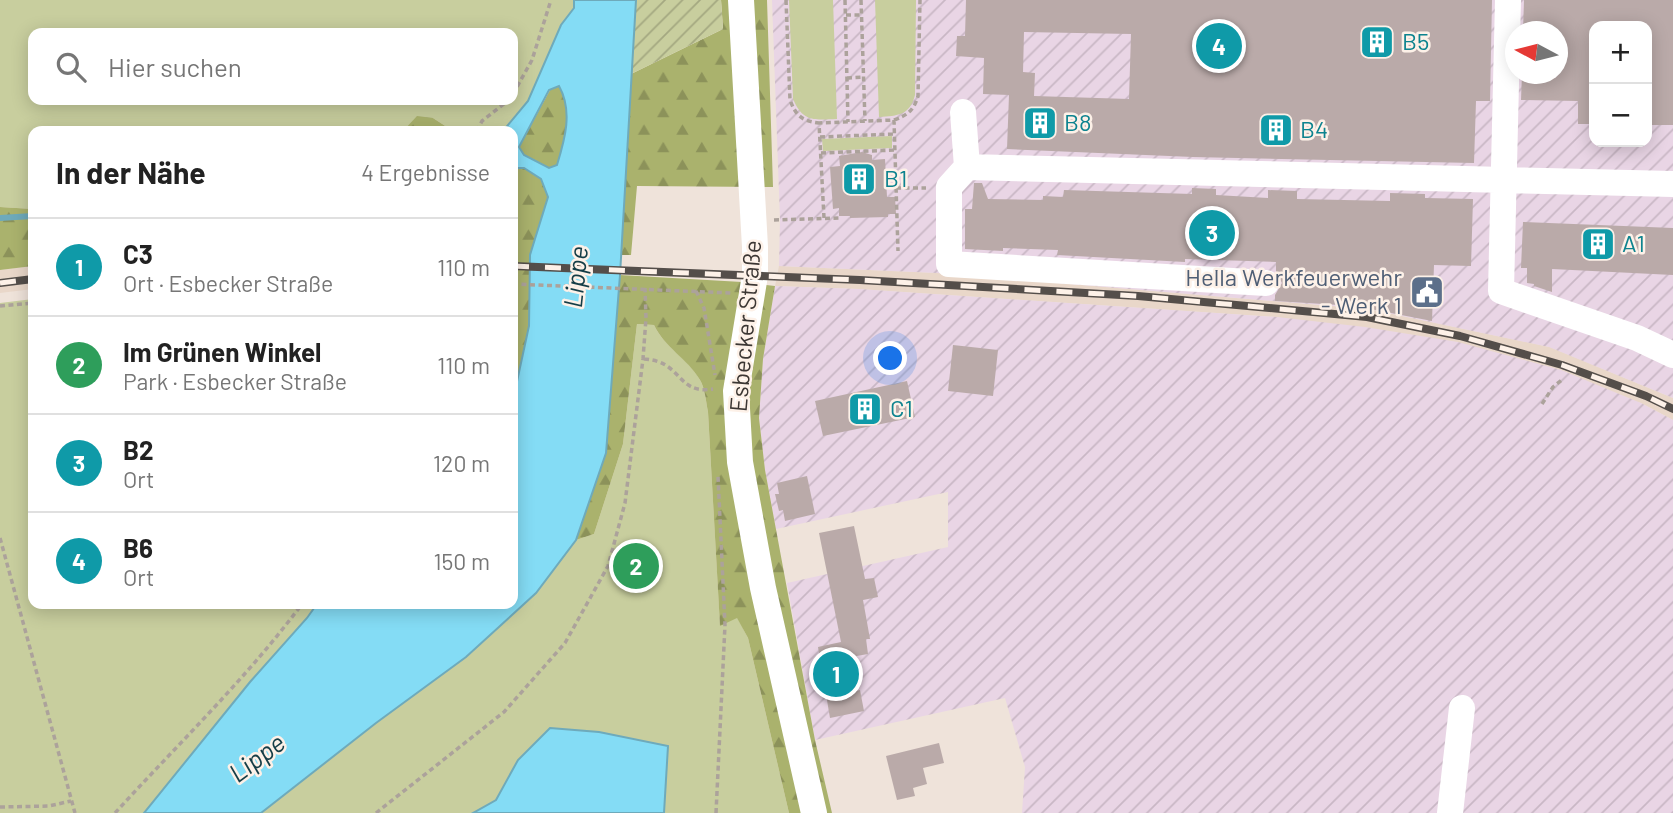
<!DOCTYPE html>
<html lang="de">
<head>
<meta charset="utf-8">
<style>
	body { margin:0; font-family:Barlow,sans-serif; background:#f6f6f6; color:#222 }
	.controls { position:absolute; right:21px; top:21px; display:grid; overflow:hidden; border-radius:14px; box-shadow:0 4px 18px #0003 }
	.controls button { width:63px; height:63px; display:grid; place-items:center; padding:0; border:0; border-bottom:2px solid #e0e0e0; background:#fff; color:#222; font:35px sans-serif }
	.compass { position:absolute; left:1505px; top:21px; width:63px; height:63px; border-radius:50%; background:#fff; box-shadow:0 4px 18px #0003; rotate:277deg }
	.you { position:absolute; left:891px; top:359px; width:24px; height:24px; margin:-18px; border:5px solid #fff; border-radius:50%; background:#1a73e8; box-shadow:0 0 0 10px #1a73e833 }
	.badge { display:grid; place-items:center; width:46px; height:46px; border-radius:50%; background:#713cb3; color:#fff; font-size:23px; font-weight:700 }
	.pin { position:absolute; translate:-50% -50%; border:4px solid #fff; box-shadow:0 2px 7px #0006 }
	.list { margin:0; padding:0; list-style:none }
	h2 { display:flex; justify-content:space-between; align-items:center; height:91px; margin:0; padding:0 28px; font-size:30px }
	h2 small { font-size:23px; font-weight:400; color:#767676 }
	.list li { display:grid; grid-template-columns:46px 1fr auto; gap:21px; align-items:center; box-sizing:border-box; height:98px; padding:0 28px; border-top:2px solid #e0e0e0 }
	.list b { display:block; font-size:26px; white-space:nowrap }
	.list p { margin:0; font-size:23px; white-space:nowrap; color:#767676 }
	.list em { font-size:23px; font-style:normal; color:#767676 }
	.icon { flex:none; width:38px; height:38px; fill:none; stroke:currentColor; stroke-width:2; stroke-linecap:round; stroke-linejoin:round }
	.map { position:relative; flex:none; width:1673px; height:813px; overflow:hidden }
	.search { position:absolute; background:#fff; box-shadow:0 4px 18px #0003; left:28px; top:28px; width:490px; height:77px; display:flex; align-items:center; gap:18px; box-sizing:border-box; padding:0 24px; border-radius:14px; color:#767676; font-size:26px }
	.panel { position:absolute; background:#fff; box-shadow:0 4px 18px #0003; left:28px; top:126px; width:490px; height:483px; border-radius:14px }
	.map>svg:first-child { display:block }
</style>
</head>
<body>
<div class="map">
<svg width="1673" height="813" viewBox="0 0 1673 813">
	<defs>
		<pattern id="industrial-furrows" width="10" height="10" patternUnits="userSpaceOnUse" patternTransform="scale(1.75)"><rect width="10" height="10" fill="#e9d5e5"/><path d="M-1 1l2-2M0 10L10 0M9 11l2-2" fill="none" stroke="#c9b7c5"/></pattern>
		<pattern id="forest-firs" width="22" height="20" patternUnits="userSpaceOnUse" patternTransform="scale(1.75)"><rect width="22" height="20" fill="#aab26d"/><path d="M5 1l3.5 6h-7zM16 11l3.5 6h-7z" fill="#8c925a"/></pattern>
		<pattern id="garden-furrows" width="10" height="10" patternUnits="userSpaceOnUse" patternTransform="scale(1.75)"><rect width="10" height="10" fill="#c8ce9e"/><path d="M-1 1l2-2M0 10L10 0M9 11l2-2" fill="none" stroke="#a4a881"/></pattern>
	</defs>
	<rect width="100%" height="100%" fill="#efe3da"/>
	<path fill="#e9d7c9" d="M33 266V289L0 293V270Z
		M779 266 937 273 1369 309 1550 347 1673 398V420L1641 403 1277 317 859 289 775 286Z"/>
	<path fill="url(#industrial-furrows)" fill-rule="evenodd" d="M772 0H1673V398L1549 347 1369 309 937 273 779 266 780 220ZM1594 26H1647V142H1594ZM1516 32H1558V74H1516Z
		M775 286 859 289 1277 317 1365 327 1458 342 1561 370 1641 403 1673 420V813H1022L1025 767 1005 698 815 740 787 583 948 547V492L776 529 765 470 759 418 763 359Z"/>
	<path fill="#c8ce9e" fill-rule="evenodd" d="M0 0H574V8L561 25 528 101 503 131H453L433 118 404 128 403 131H33V209L0 207ZM33 33H513V100H33Z
		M789 0H833L837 119C813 120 803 122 793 99Z
		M875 0H916L915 95C910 115 898 116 879 117Z
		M892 136V148L823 151 822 139Z
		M33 299V604H317L307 618 250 682 144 813H0V303Z
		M637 324 654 325C665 348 687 357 700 380 705 388 706 402 708 412L720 625 737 617 748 638 789 813H261L376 723 466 657 536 593 576 540 594 534 623 444Z"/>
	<path fill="url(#forest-firs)" d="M721 0H767L773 187 637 186 631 255H620L631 74 723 29Z
		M560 86C572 113 565 138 557 165L549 168 524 155 519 147 550 90Z
		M417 116 433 118 453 131H403Z
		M513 168H524L541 179 548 197 530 255 529 326 513 400Z
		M0 207 33 209V266L0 270Z
		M620 275 742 282 775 286 763 359 759 418 765 470 815 740 832 813H789L748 638 737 618 720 626 708 412C706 402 705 388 700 380 687 358 665 348 654 325L637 324 623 444 594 534 576 540 606 453Z"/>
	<path fill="url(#garden-furrows)" d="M636 0H721L723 29 631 74Z"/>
	<path fill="#84dcf5" stroke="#6eaabb" stroke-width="2" fill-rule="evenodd" d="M574 0H636L620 275 606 453 576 540 536 593 466 657 376 723 261 813H144L250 682 307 618 317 604H513V400L529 326 530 255 548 197 541 179 524 168H513V131H503L528 101 561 25 574 8ZM559 86C573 111 565 139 557 165L549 168 524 155 519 147 549 90Z
		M550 728 599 732 668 746 664 813H473L496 800 518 760Z"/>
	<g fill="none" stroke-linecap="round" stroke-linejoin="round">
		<path stroke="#6eaabb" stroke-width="6" d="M466 131 468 129 486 131
			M0 218 33 216"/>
	</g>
	<path fill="#baaaa9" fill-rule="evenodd" d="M966 0H1492L1490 101H1476L1474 163 1193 157 1007 149 1009 95 983 94 984 58 956 56 957 36H965ZM1024 32 1131 34 1129 99 1034 96 1035 73 1023 72Z
		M1524 0H1673V125H1647V26H1594V124H1578V101L1521 100 1522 74H1558V32H1523Z
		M862 152 872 155V160L885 159 887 197H895L896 214H888V217L850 218V216H839V208L833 209 830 167 840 166 839 156Z
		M974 183H982L988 199 1043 200V196L1063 197 1064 190 1192 194V188L1216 189V195L1268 198V190L1297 191V199L1390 201V193L1425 194V198L1473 199 1471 266 1434 265 1432 321 1355 306 1275 301V295L1282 283 1276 271V262L1185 259V262L1057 255 1058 250 1003 248V251L965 249V209H972Z
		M1523 222 1673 228V275L1552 269V292L1534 286V284L1527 283V268H1521Z
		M953 345 998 350 993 396 948 391Z
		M907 381 915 417 823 436 815 401Z
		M807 476 815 514 785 521 783 510 779 511 775 494H779L777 483Z
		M854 526 865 579 874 578 878 597 863 600 870 639H866L868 654 845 658 852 692 860 690 864 711 830 718 818 647 841 642 819 533Z
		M939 743 944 763 923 768 927 784 913 788 915 796 897 800 886 756Z"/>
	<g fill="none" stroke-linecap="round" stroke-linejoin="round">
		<path stroke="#aca29b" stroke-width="3.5" stroke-dasharray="5 3.5" stroke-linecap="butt" d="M786 0 790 100C796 116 802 121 819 123
			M845 0 848 122
			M861 0 865 121
			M846 15H861
			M847 78 864 77
			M513 94 532 60 551 0
			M894 120C908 115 914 110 918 96L920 0
			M477 131 482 121 509 100
			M820 137 894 134
			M821 153 895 150
			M896 188H926
			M824 218 819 123 894 120 898 251
			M774 220 839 218
			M513 284 731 293
			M696 291 704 308 715 375
			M0 306 33 303
			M644 359C683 361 676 395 713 389
			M1542 404 1553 387 1563 379
			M0 538 75 813
			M0 807 49 806 71 801
			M115 813C178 744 246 679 302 604
			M376 813 504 712 565 643 608 566 625 503 643 359 646 318 645 288
			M716 813 725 625 718 476"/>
		<path stroke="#fff" stroke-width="26" d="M741 0 755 247V275L736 391 740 462 763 588 814 813
			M1508 0 1501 291 1637 338 1673 355
			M963 112 967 167 949 187V264L1266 283
			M967 167 1673 184
			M1450 813 1462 708"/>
		<g stroke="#544e4a" stroke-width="8">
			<path id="rail" d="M513 266 860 280 1138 296 1367 317 1460 336 1562 365 1646 396 1673 409
				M0 283 33 279"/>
		</g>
		<use href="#rail" stroke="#fdf1e8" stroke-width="5" stroke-dasharray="16" stroke-linecap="butt"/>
	</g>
	<defs>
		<g id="building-square" transform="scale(1.75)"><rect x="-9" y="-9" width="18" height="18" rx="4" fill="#0f9aa8" stroke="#fdf1e8"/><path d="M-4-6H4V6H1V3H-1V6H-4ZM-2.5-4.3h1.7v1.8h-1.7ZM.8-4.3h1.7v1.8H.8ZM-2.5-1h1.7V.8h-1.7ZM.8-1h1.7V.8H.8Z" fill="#fff"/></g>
		<g id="civic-square" transform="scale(1.75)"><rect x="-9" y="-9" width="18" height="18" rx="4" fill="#5c6f8a" stroke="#fdf1e8"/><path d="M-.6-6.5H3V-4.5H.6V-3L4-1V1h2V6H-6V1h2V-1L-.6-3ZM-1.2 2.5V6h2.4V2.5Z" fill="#fff"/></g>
	</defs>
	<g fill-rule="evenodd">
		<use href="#building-square" x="1377" y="42"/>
		<use href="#building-square" x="1040" y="123"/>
		<use href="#building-square" x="1276" y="130"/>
		<use href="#building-square" x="859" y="179"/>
		<use href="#building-square" x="1598" y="244"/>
		<use href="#civic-square" x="1427" y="292"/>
		<use href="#building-square" x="865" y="409"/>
	</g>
	<g text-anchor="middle" stroke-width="5" stroke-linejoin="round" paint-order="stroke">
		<g font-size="24" fill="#0d838f" stroke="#fdf1e8" text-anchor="start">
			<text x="1402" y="50">B5</text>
			<text x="1064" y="131">B8</text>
			<text x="1300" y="138">B4</text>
			<text x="884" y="187">B1</text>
			<text x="1622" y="252">A1</text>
			<text x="890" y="417">C1</text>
		</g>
		<g font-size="24" fill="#4e5e75" stroke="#fdf1e8" text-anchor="end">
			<text x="1402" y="286">Hella Werkfeuerwehr<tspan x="1402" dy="28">- Werk 1</tspan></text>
		</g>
		<g font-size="24" fill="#3b3633" stroke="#fdf1e8">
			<text transform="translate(746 326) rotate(-85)" y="8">Esbecker Straße</text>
		</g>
		<g font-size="26" font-style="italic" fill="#143d47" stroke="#fdf1e8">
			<text transform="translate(576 277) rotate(-84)" y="9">Lippe</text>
			<text transform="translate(257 758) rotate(-37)" y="9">Lippe</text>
		</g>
	</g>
</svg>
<div class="controls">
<button>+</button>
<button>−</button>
</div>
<svg class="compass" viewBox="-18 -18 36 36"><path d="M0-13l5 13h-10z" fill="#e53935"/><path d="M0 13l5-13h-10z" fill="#767676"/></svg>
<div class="you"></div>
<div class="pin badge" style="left:836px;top:674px;background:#0f9aa8">1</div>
<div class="pin badge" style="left:636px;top:566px;background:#2e9e5b">2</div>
<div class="pin badge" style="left:1212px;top:233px;background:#0f9aa8">3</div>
<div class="pin badge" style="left:1219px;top:46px;background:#0f9aa8">4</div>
<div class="search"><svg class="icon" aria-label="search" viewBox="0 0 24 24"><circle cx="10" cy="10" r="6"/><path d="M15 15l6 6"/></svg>Hier suchen</div>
<section class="panel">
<h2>In der Nähe<small>4 Ergebnisse</small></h2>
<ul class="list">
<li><span class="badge" style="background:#0f9aa8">1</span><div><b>C3</b><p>Ort · Esbecker Straße</p></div><em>110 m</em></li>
<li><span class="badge" style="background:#2e9e5b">2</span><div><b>Im Grünen Winkel</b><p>Park · Esbecker Straße</p></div><em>110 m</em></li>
<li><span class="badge" style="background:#0f9aa8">3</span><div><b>B2</b><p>Ort</p></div><em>120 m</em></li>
<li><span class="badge" style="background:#0f9aa8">4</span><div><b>B6</b><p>Ort</p></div><em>150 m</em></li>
</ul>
</section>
</div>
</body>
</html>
